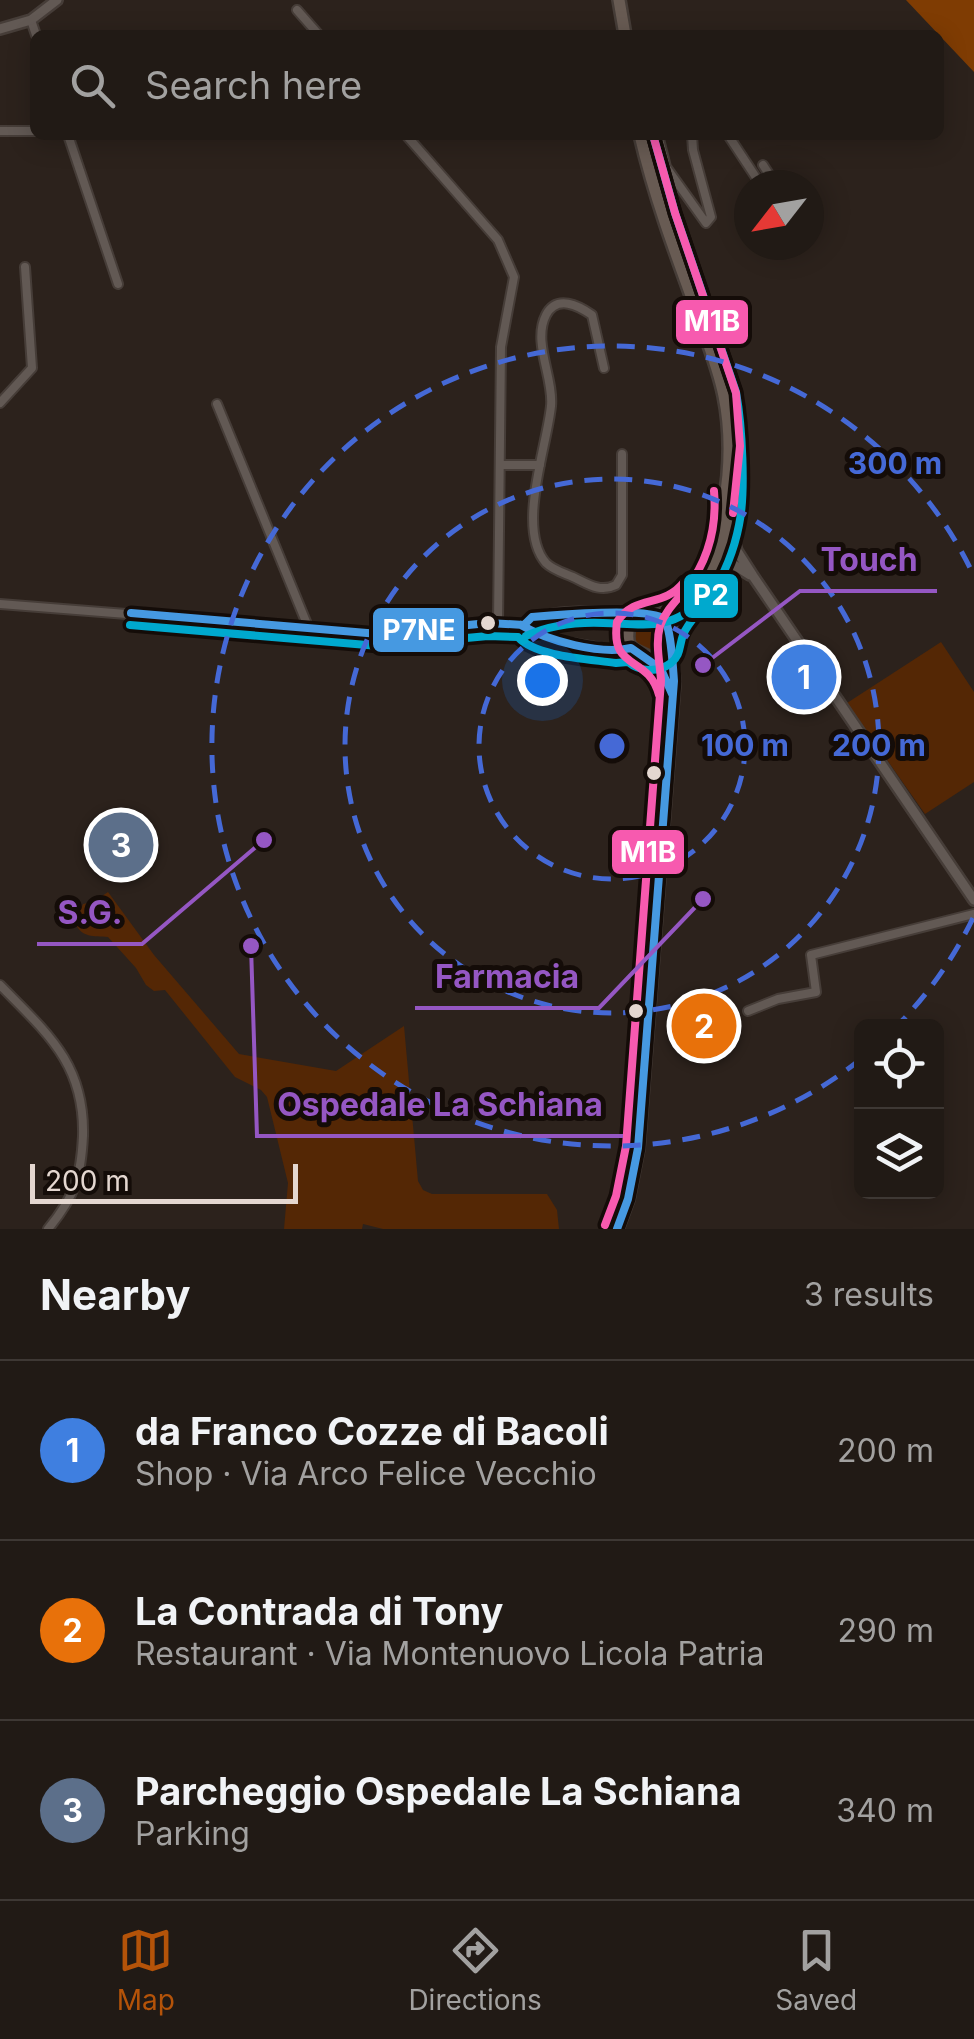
<!DOCTYPE html>
<html lang="en">
<head>
<meta charset="utf-8">
<style>
	body { margin:0; font-family:Inter,sans-serif; background:#29231e; color:#f1f3f6 }
	.controls { position:absolute; right:30px; bottom:30px; display:grid; overflow:hidden; border-radius:15px; box-shadow:0 5px 25px #0003 }
	.controls button { width:90px; height:90px; display:grid; place-items:center; padding:0; border:0; border-bottom:2px solid #3e3834; background:#211a15; color:#f1f3f6; font:50px sans-serif }
	.compass { position:absolute; left:734px; top:170px; width:90px; height:90px; border-radius:50%; background:#211a15; box-shadow:0 5px 25px #0003; rotate:239deg }
	.scale { position:absolute; left:30px; bottom:25px; width:268px; box-sizing:border-box; padding-left:10px; border:5px solid #e4d7d0; border-top:0; font-size:28px; line-height:35px; white-space:nowrap; color:#e4d7d0; -webkit-text-stroke:8px #140c08; paint-order:stroke }
	.you { position:absolute; left:542px; top:680px; width:35px; height:35px; margin:-25px; border:8px solid #fff; border-radius:50%; background:#1a73e8; box-shadow:0 0 0 15px #1a73e833 }
	.badge { display:grid; place-items:center; width:65px; height:65px; border-radius:50%; background:#b45309; color:#fff; font-size:32px; font-weight:700 }
	.pin { position:absolute; translate:-50% -50%; border:5px solid #fff; box-shadow:0 2px 10px #0006 }
	.list { margin:0; padding:0; list-style:none }
	h2 { display:flex; justify-content:space-between; align-items:center; height:130px; margin:0; padding:0 40px; font-size:42px }
	h2 small { font-size:32px; font-weight:400; color:#a2a1a0 }
	.list li { display:grid; grid-template-columns:65px 1fr auto; gap:30px; align-items:center; box-sizing:border-box; height:180px; padding:0 40px; border-top:2px solid #3e3834 }
	.list b { display:block; font-size:38px; white-space:nowrap }
	.list p { margin:0; font-size:32px; white-space:nowrap; color:#a2a1a0 }
	.list em { font-size:32px; font-style:normal; color:#a2a1a0 }
	.icon { flex:none; width:55px; height:55px; fill:none; stroke:currentColor; stroke-width:2; stroke-linecap:round; stroke-linejoin:round }
	.map { position:relative; flex:none; width:974px; height:1229px; overflow:hidden }
	.search { position:absolute; background:#211a15; box-shadow:0 5px 25px #0003; left:30px; right:30px; top:30px; height:110px; display:flex; align-items:center; gap:25px; box-sizing:border-box; padding:0 35px; border-radius:15px; color:#a2a1a0; font-size:38px }
	.sheet { height:670px; background:#211a15 }
	nav { display:flex; justify-content:space-around; align-items:center; box-sizing:border-box; height:140px; border-top:2px solid #3e3834; background:#211a15; font-size:28px; color:#a2a1a0 }
	nav a { display:grid; justify-items:center; gap:5px }
	nav .on { color:#b45309 }
	.map>svg:first-child { display:block }
</style>
</head>
<body>
<div class="map">
<svg width="974" height="1229" viewBox="0 0 974 1229">
	<rect width="100%" height="100%" fill="#2c221c"/>
	<path fill="#542705" d="M634 635a16 16 0 1 1 32 0a16 16 0 1 1-32 0Z
		M941 642 974 692V782L925 814 847 703Z
		M108 892 154 955 239 1054 336 1071 404 1026 418 1181 423 1190 432 1194H547L557 1210 559 1229H383L363 1224 362 1229H284L288 1183 267 1097 261 1090 235 1077 165 990 154 991 146 985 136 968 108 937C93 936 82 938 75 923L83 904 93 902Z"/>
	<path fill="#7f3c03" d="M906 0H974V72Z"/>
	<g fill="none" stroke-linecap="round" stroke-linejoin="round">
		<g stroke="#463d38" stroke-width="12">
			<path id="minor" d="M297 10 319 35
				M31 20 36 35
				M0 131H35
				M68 135 118 284
				M406 135 498 240 514 277 501 347 498 624
				M658 135 666 167 706 223 711 217 693 150 692 135
				M728 135 761 185
				M763 165 776 185
				M604 368 592 315C579 306 557 294 546 315 532 342 554 378 551 406 547 447 516 529 546 563 553 570 564 573 573 577 588 584 600 593 616 585L622 575V454
				M0 403 32 368 25 267
				M217 404 309 629
				M501 465H540
				M0 604 379 634 488 623 524 625 532 634 543 638 618 651 631 648
				M524 625C544 606 611 611 638 616
				M0 985C47 1033 85 1064 83 1136 81 1177 75 1196 48 1229
				M748 1011 778 999 816 992 811 955 974 914"/>
		</g>
		<g stroke="#463d38" stroke-width="14">
			<path id="tertiary" d="M0 29 31 20 57 0
				M728 522 737 551 753 576 974 900
				M714 565 731 563 750 575"/>
		</g>
		<g stroke="#463d38" stroke-width="16">
			<path id="primary" d="M619 0 625 35
				M640 135C654 195 675 252 696 309 706 338 718 366 724 396 734 445 729 507 710 553 699 582 690 604 659 615
				M710 572 722 545 728 519
				M617 1229 628 1199 638 1148 674 681 669 646 671 630 659 615 645 613 629 625C623 656 639 648 656 662 666 670 669 681 672 693"/>
		</g>
		<use href="#minor" stroke="#625954" stroke-width="8"/>
		<use href="#tertiary" stroke="#625954" stroke-width="9"/>
		<use href="#primary" stroke="#685b53" stroke-width="11"/>
		<g stroke="#140c08" stroke-width="15">
			<path id="bus-1" d="M131 613 379 634 488 623 524 625 532 617C554 615 652 607 664 619 671 627 673 669 674 681L638 1148 628 1199 617 1229
				M521 625C548 641 600 655 631 648L661 669 672 694"/>
		</g>
		<g stroke="#140c08" stroke-width="15">
			<path id="bus-2" d="M130 625 379 646 488 636 518 637C536 657 589 659 616 663L628 662C640 672 658 673 671 663 681 655 679 646 683 635 688 622 702 609 710 597 724 575 734 551 739 525 746 492 742 425 736 392L675 213 653 135
				M526 636C550 625 576 622 603 623 643 624 673 632 703 598"/>
		</g>
		<g stroke="#140c08" stroke-width="15">
			<path id="bus-3" d="M653 135 675 213 736 393 740 446 733 513
				M659 695C648 654 610 672 617 622 636 593 663 609 684 582
				M605 1225 616 1196 626 1146 661 681C660 663 655 644 660 626 665 611 677 600 687 588 708 560 717 526 714 491"/>
		</g>
		<use href="#bus-1" stroke="#4699e1" stroke-width="8"/>
		<use href="#bus-2" stroke="#00a9ce" stroke-width="8"/>
		<use href="#bus-3" stroke="#f75aaf" stroke-width="8"/>
	</g>
	<g fill="none" stroke="#4569d6" stroke-width="5" stroke-dasharray="18 12">
		<circle cx="612" cy="746" r="133"/>
		<circle cx="612" cy="746" r="267"/>
		<path d="M973 918A400 400 0 0 1 897 1026M861 1059A400 400 0 1 1 973 574"/>
	</g>
	<g fill="#e4d7d0" stroke="#140c08" stroke-width="4">
		<circle cx="488" cy="623" r="9"/>
		<circle cx="654" cy="773" r="9"/>
		<circle cx="636" cy="1011" r="9"/>
	</g>
	<circle cx="612" cy="746" r="15" fill="#4569d6" stroke="#140c08" stroke-width="5"/>
	<g font-size="30" text-anchor="middle" font-weight="bold" fill="#4569d6" stroke="#140c08" stroke-width="10" stroke-linejoin="round" paint-order="stroke">
		<text x="895" y="474">300 m</text>
		<text x="745" y="756">100 m</text>
		<text x="879" y="756">200 m</text>
	</g>
	<path fill="none" stroke="#9557c3" stroke-width="4" d="M703 665L800 591H937M264 840L142 944H37M703 899L599 1008H415M251 946L257 1136H623"/>
	<g fill="#9557c3" stroke="#140c08" stroke-width="4">
		<circle cx="703" cy="665" r="10"/>
		<circle cx="264" cy="840" r="10"/>
		<circle cx="703" cy="899" r="10"/>
		<circle cx="251" cy="946" r="10"/>
	</g>
	<g font-size="32" text-anchor="middle" font-weight="bold" fill="#9557c3" stroke="#140c08" stroke-width="10" stroke-linejoin="round" paint-order="stroke">
		<text x="869" y="571">Touch</text>
		<text x="90" y="924">S.G.</text>
		<text x="507" y="988">Farmacia</text>
		<text x="440" y="1116">Ospedale La Schiana</text>
	</g>
	<g stroke="#140c08" stroke-width="4">
		<rect x="674" y="298" width="76" height="48" rx="10" fill="#f75aaf"/>
		<rect x="682" y="572" width="58" height="48" rx="10" fill="#00a9ce"/>
		<rect x="371" y="606" width="95" height="48" rx="10" fill="#4699e1"/>
		<rect x="610" y="828" width="76" height="48" rx="10" fill="#f75aaf"/>
	</g>
	<g font-size="28" text-anchor="middle" font-weight="bold" fill="#fff">
		<text x="712" y="331">M1B</text>
		<text x="711" y="605">P2</text>
		<text x="419" y="640">P7NE</text>
		<text x="648" y="862">M1B</text>
	</g>
</svg>
<div class="controls">
<button><svg class="icon" aria-label="locate" viewBox="0 0 24 24"><circle cx="12" cy="12" r="6"/><path d="M12 2v4M12 18v4M2 12h4M18 12h4"/></svg></button>
<button><svg class="icon" aria-label="layers" viewBox="0 0 24 24"><path d="M12 4l9 5-9 5-9-5zM3 14l9 5 9-5"/></svg></button>
</div>
<svg class="compass" viewBox="-18 -18 36 36"><path d="M0-13l5 13h-10z" fill="#e53935"/><path d="M0 13l5-13h-10z" fill="#a2a1a0"/></svg>
<div class="scale">200 m</div>
<div class="you"></div>
<div class="pin badge" style="left:804px;top:677px;background:#3f7fe0">1</div>
<div class="pin badge" style="left:704px;top:1026px;background:#e8710a">2</div>
<div class="pin badge" style="left:121px;top:845px;background:#5c6f8a">3</div>
<div class="search"><svg class="icon" aria-label="search" viewBox="0 0 24 24"><circle cx="10" cy="10" r="6"/><path d="M15 15l6 6"/></svg>Search here</div>
</div>
<section class="sheet">
<h2>Nearby<small>3 results</small></h2>
<ul class="list">
<li><span class="badge" style="background:#3f7fe0">1</span><div><b>da Franco Cozze di Bacoli</b><p>Shop · Via Arco Felice Vecchio</p></div><em>200 m</em></li>
<li><span class="badge" style="background:#e8710a">2</span><div><b>La Contrada di Tony</b><p>Restaurant · Via Montenuovo Licola Patria</p></div><em>290 m</em></li>
<li><span class="badge" style="background:#5c6f8a">3</span><div><b>Parcheggio Ospedale La Schiana</b><p>Parking</p></div><em>340 m</em></li>
</ul>
</section>
<nav>
<a class="on"><svg class="icon" aria-label="map" viewBox="0 0 24 24"><path d="M3 6l6-2 6 2 6-2v14l-6 2-6-2-6 2zM9 4v14M15 6v14"/></svg>Map</a>
<a><svg class="icon" aria-label="directions" viewBox="0 0 24 24"><path d="M12 3l9 9-9 9-9-9zM9 14v-3h6M13 9l2 2-2 2"/></svg>Directions</a>
<a><svg class="icon" aria-label="saved" viewBox="0 0 24 24"><path d="M7 4h10v16l-5-4-5 4z"/></svg>Saved</a>
</nav>
</body>
</html>
